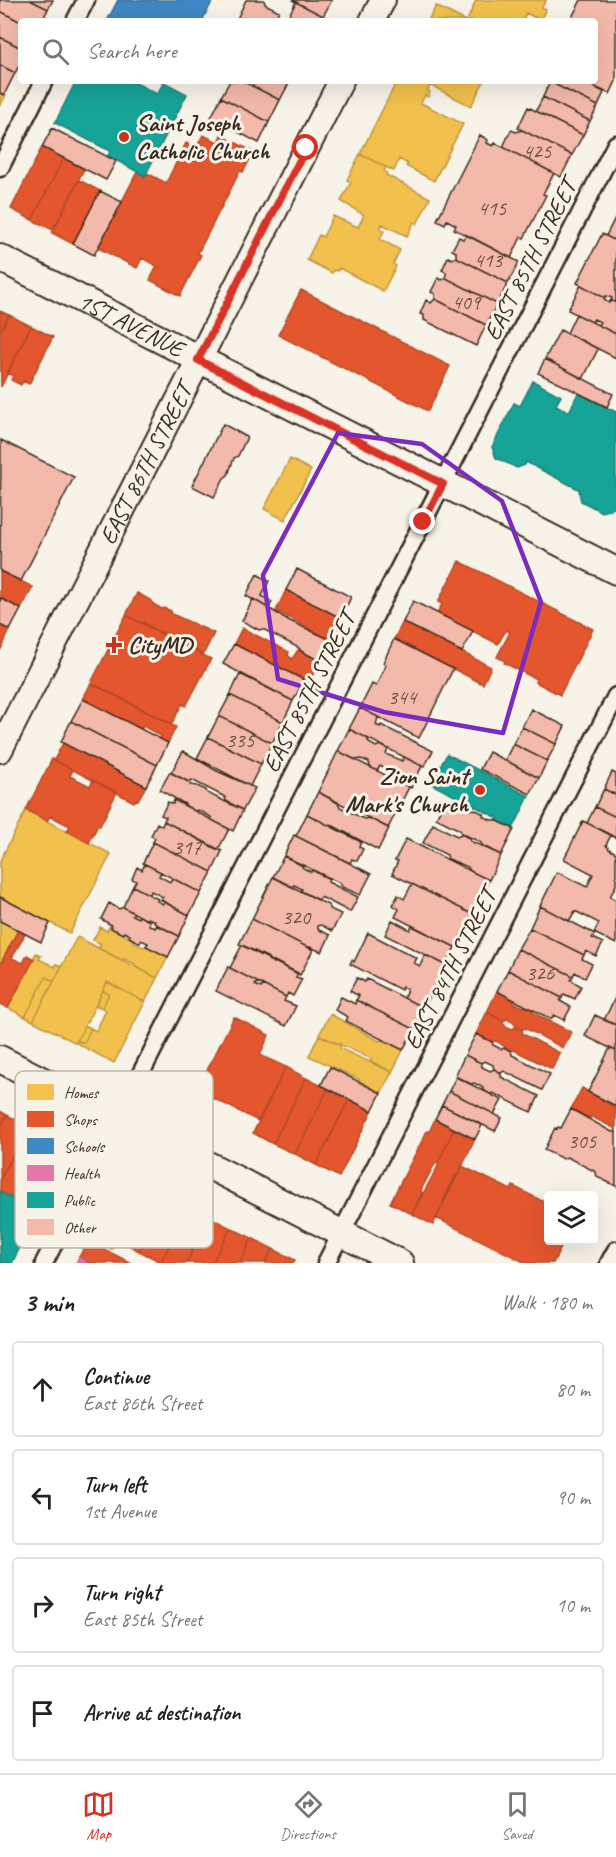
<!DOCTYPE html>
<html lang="en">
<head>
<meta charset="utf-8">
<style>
	body { margin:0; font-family:Caveat,sans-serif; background:#f2f2f2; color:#222 }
	.controls { position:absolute; right:18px; bottom:18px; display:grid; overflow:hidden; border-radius:6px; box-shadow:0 6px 24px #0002 }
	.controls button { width:54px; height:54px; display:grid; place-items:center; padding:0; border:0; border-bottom:2px solid #e0e0e0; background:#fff; color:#222; font:30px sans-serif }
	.stop { position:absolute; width:18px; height:18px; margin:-14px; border:4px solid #d93025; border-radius:50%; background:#fff }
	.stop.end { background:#d93025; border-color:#fff; box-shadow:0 2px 6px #0008 }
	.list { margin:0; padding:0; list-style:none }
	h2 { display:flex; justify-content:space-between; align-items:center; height:78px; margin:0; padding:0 24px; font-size:26px }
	h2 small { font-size:20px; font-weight:400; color:#767676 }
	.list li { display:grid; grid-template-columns:39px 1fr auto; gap:18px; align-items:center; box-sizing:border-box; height:96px; margin:0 12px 12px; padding:0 12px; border:2px solid #e0e0e0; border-radius:6px }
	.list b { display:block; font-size:22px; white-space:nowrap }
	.list p { margin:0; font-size:20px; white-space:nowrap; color:#767676 }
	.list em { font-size:20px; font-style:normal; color:#767676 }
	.icon { flex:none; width:33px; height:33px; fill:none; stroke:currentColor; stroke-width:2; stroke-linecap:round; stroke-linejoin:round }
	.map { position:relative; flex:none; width:616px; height:1263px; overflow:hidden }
	.search { position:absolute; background:#fff; box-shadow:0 6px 24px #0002; left:18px; right:18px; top:18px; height:66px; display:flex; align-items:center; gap:15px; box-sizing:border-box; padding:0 21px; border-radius:6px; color:#767676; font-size:22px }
	.sheet { height:510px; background:#fff }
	nav { display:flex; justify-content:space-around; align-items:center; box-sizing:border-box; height:84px; border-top:2px solid #e0e0e0; background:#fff; font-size:16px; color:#767676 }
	nav a { display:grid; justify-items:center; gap:3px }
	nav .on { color:#d93025 }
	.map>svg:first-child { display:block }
</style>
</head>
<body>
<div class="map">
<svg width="616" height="1263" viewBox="0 0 616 1263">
	<rect width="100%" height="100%" fill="#f7f3e8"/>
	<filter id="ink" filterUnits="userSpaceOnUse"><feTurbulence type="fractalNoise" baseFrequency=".0167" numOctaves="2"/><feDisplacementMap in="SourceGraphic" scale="12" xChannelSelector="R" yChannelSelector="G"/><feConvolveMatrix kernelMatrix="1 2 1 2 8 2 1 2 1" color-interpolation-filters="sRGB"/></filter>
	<g filter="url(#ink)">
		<path fill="#f2c14e" stroke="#bb9440" stroke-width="1.5" d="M476 0H546L542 7 546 9 540 20 526 13 522 21H467Z
			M436 6 466 21H428Z
			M397 81H484L471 106 430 85 428 91 430 92 429 95 428 97 425 95 421 103 463 124 434 181 406 166 408 164 399 159 394 171 360 154Z
			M0 93 6 95 0 106Z
			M360 154 386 167 384 171 387 173 386 175 430 198 417 224 414 222 407 236 382 224 380 229 384 231 380 239 400 250 393 264 396 266 383 291 339 268 337 271 334 270 332 273 307 260 319 235 323 237 333 216 358 227 364 215 341 201 351 182 347 180Z
			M290 459 311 470 285 520 264 509Z
			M33 806 49 815 47 821 67 832 71 825 85 833 82 839 111 854 70 933 0 897V861L26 810 30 812Z
			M0 921 18 930 0 965Z
			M100 927 107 931 109 927 132 939 133 942 143 947 146 946 168 957 157 978 136 967 135 964 124 959 121 960 98 948 101 944 93 940Z
			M77 937 157 978 145 1002 107 982 103 991 109 994 102 1008 96 1005 85 1025 91 1028 84 1043 77 1040 76 1043 25 1017 46 977 54 981Z
			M36 953 41 956 39 959 55 967 56 964 62 966 33 1021 8 1008Z
			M107 982 145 1002 114 1063 76 1043 85 1025 96 1031 106 1010 96 1005Z
			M330 1014 379 1041 382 1040 403 1050 392 1072 371 1061 370 1058 319 1035Z
			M319 1035 340 1045 341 1049 392 1072 381 1093 361 1082 359 1079 309 1056Z"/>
		<path fill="#e4572e" stroke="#b14a29" stroke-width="1.5" d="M203 135 218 142 221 135 254 152 243 172 240 171 198 253 201 255 180 296 150 280 157 266 142 258 137 268 98 248 137 172 145 176 147 173 166 183 186 143 196 148Z
			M42 147 64 158 32 220 11 209Z
			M64 158 84 169 53 230 32 220Z
			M79 180 100 191 73 244 52 233Z
			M301 290 450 366 428 411 278 335Z
			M0 311 9 315 0 333Z
			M9 315 31 326 1 387 0 333Z
			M31 326 53 337 29 384 23 381 21 385 11 380 13 376 7 373Z
			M459 561 593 629 560 695 535 682 536 679 504 663 505 661 497 657 510 632 506 630 498 644 437 613 442 604 438 602Z
			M0 571 33 587 21 609 0 598Z
			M286 590 342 618 331 640 276 611Z
			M137 593 152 601 153 604 162 609 165 608 171 611 172 614 214 633 203 655 163 632 160 633 143 622 140 623 126 615Z
			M126 615 211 659 186 706 182 704 172 724 91 683Z
			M403 622 491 667 483 684 394 639Z
			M0 625 10 630 0 651Z
			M242 628 289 652 288 655 292 659 298 650 320 661 309 682 234 644Z
			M91 683 176 727 168 743 159 739 161 736 143 726 141 730 83 699Z
			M63 743 146 786 138 800 136 799 134 802 54 760Z
			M52 759 73 770 70 776 90 786 93 780 117 792 100 826 98 825 89 843 67 831 70 826 50 816 47 821 26 810Z
			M18 930 25 934 12 958 23 963 27 955 34 959 8 1008 0 1004V965Z
			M497 991 513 999 515 1003 523 1007 526 1006 532 1009 534 1013 571 1032 563 1048 525 1028 522 1030 516 1027 514 1023 507 1019 503 1021 487 1012Z
			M487 1012 503 1021 504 1025 512 1029 516 1027 522 1030 523 1034 560 1053 552 1069 514 1050 511 1051 496 1041 492 1042 476 1034Z
			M234 1017 269 1035 260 1055 286 1067 258 1121 197 1090Z
			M286 1067 306 1078 273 1144 253 1133Z
			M306 1078 328 1089 295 1154 273 1144Z
			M582 1088 616 1108V1132L614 1128 592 1117 589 1118 571 1109Z
			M328 1089 349 1099 316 1165 295 1154Z
			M349 1099 372 1111 339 1177 316 1165Z
			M0 1111 7 1115 0 1127Z
			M7 1115 28 1126 0 1180V1127Z
			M435 1119 454 1129 438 1163 435 1164 431 1171 421 1190 422 1193 412 1214 390 1203 427 1131 429 1132Z
			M28 1126 50 1137 17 1201 0 1192V1180Z
			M454 1129 475 1139 459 1173 456 1175 443 1201V1204L433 1225 412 1214 438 1166V1163Z
			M462 1166 511 1190 513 1186 548 1204V1240H565L553 1263H526L436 1218Z
			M122 1172 146 1184 112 1249 89 1237Z
			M146 1184 167 1195 139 1251 117 1239Z
			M167 1195 189 1206 161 1262 139 1251Z
			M189 1206 209 1217 186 1263H163L161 1262Z
			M209 1217 231 1228 212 1263H186Z
			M231 1228 252 1238 240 1263H212Z
			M252 1238 273 1249 265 1263H240Z
			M88 1241 131 1263H90L79 1257Z
			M273 1249 295 1260 293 1263H265Z"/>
		<path fill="#3f88c5" stroke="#3e6c93" stroke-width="1.5" d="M118 0H213L202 21H107Z"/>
		<path fill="#e377a8" stroke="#b1607f" stroke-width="1.5" d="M79 1257 90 1263H76Z"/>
		<path fill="#17a398" stroke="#227f73" stroke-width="1.5" d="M76 81H132L157 94 164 82 187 94 145 176 108 156 110 151 55 123Z
			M533 381 561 396 556 405 569 412 578 393 616 412V504L614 508 602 512 581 501 579 492 580 490 526 462 525 465 517 468 496 458 492 447 514 403 520 406Z
			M447 754 529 796 513 829 497 821 498 818 431 784Z
			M0 1192 38 1212 12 1263H0Z"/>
		<path fill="#f3baab" stroke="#3b2a1e" stroke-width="1.5" d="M0 0H30L48 9 42 21 21 22 0 11Z
			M30 0H53L48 9Z
			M246 0H264L265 4 279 11 274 20 276 21H236Z
			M292 0H332L323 16Z
			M581 0H616V81L610 94 582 81H595V21H570Z
			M296 2 323 16 321 21H286Z
			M0 11 21 22V48L0 37Z
			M0 37 21 48V62L15 73 0 65Z
			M0 65 15 73 4 95 0 93Z
			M230 81H242L280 100 269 122 221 97Z
			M255 81H290L280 100 252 86Z
			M551 81H582L604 92 598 106 550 82Z
			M550 82 598 106 590 121 543 97Z
			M221 97 269 122 259 143 211 118Z
			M543 97 590 121 583 135 536 111Z
			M528 107 583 135 572 155 518 128Z
			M52 128 116 161 106 180 42 147Z
			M511 130 516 132 522 130 572 155 561 177 503 147Z
			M480 135 488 140 487 143 493 146 495 143 554 173 543 194 546 195 524 238 521 237 511 258 454 229 456 225 447 220 445 224 437 220Z
			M100 191 122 202 94 255 73 244Z
			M615 218 616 219V241L606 236Z
			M602 234 616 241V303L611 300 612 298 606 296 605 298 577 283Z
			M467 235 519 262 508 283 456 257V252L452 250 459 237 463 239Z
			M448 257 452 259 456 257 508 283 497 304 446 278V272L442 270Z
			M438 278 442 280 446 278 497 304 486 325 435 299V294L431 292Z
			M581 285 605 298 604 300 609 303 611 300 616 303V334L598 325 600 322 594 319 592 322 568 310Z
			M435 299 486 325 476 346 424 320V315L420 314 426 300 431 303Z
			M576 314 616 334V358L567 333Z
			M560 330 598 349 583 379 545 359Z
			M545 359 613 394 607 407 538 373Z
			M223 424 247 437 238 456 234 458 228 475 224 478 214 497 192 486Z
			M1 440 74 477 21 581 0 571Z
			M297 569 351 597 341 618 286 590Z
			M257 574 269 581 262 596 272 602 269 608 246 596Z
			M0 598 21 609 10 630 0 625Z
			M253 599 290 621 331 640 320 661 301 651 299 648 263 629 259 630 242 621Z
			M413 601 473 631 462 652 403 622Z
			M394 639 453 669 419 738 360 708 372 684 376 686 386 665 383 663Z
			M234 644 304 680 293 701 223 664Z
			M240 674 293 701 283 722 230 695Z
			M230 695 283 722 272 743 219 716Z
			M83 699 168 743 157 765 71 721Z
			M360 708 378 717 376 725 380 727 381 725 433 751 424 767 349 729Z
			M531 709 565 726 556 744 522 727Z
			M219 716 272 743 261 764 208 737Z
			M71 721 157 765 146 786 61 742Z
			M522 727 556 744 547 761 513 744Z
			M349 729 367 738 369 743 376 747 380 745 388 749 386 754 402 761 404 757 422 766 411 788 393 778 395 774 380 766 377 771 370 767 369 762 361 759 356 760 338 751Z
			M208 737 261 764 250 786 197 758Z
			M513 744 547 761 539 778 505 760Z
			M183 751 217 771 255 788 243 810 226 801 225 797 192 780 188 782 171 773Z
			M338 751 409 787 388 828 318 792Z
			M489 752 539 778 530 794 480 769Z
			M170 772 191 783 190 785 197 786 206 790 207 793 243 810 233 831 212 820 211 817 198 810 195 811 186 806 185 804 160 790Z
			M612 772 616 774V795L604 789Z
			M604 789 616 795V817L595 807Z
			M318 792 338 803 340 807 364 819 369 818 389 828 378 850 330 824 328 825 307 814Z
			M446 798 470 810 474 809 484 814 483 816 491 820H496L514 829 501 855 483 846 480 842 461 833 460 830 436 818Z
			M174 800 229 829 218 850 164 821 166 817 161 815 168 802 173 804Z
			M595 807 616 817V838L587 823Z
			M307 814 361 842 359 847 363 849 357 861 352 859 350 863 296 836Z
			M164 821 222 851 212 872 153 842 155 838 151 836 157 823 162 826Z
			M583 821 611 835 606 845 609 849 616 853V885L610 897 616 900V944L594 933 599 923 575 911 569 921 540 906 557 872 587 887 593 874 564 859Z
			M433 824 457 836 461 834 471 839 470 841 501 855 489 880 470 871 468 867 448 859 447 855 423 843Z
			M294 835 371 874 360 895 342 887 340 883 284 856Z
			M406 839 489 880 472 914 392 874 398 861 395 860Z
			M153 842 212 872 201 893 143 863Z
			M284 856 301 865 303 868 311 872 312 870 329 879 328 882 358 897 350 912 321 897 319 900 301 891 302 889 294 885 292 887 273 877Z
			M145 864 161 872 159 876 170 882 172 878 201 893 189 915 161 900 163 897 151 891 150 895 133 886 136 881 132 879 137 867 142 870Z
			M273 877 328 905 330 909 341 914 332 931 321 925 317 926 319 930 330 935 322 952 310 947H307L252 919Z
			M412 884 472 914 455 947 395 917 399 909 393 905 398 895 404 899Z
			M133 886 158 899 157 901 163 904 164 902 189 915 179 936 154 923 155 921 148 918 147 920 123 907Z
			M0 897 50 923 41 942 0 921Z
			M109 903 119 909 123 907 134 913 132 915 138 918 139 916 150 921 149 925 155 928 157 925 179 936 168 957 146 946 148 943 141 940 140 943 129 937 130 935 124 932 123 934 111 928V925L101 919Z
			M540 906 595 934 592 938 603 943 596 956 586 951 584 955 530 928Z
			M252 919 313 950 300 975 239 944Z
			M392 920 410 930 412 926 455 947 446 965 385 935Z
			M530 928 584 955 582 959 592 964 585 978 575 972 573 976 518 949Z
			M368 933 417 958 414 963 420 966 425 955 446 965 424 1008 404 998 407 989 402 987 401 990 350 964 352 960 354 962Z
			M242 945 269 958 268 960 274 963V961L298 973 296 977 302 979 293 996 288 993 286 997 230 968Z
			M518 949 573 976 571 980 581 986 575 999 564 994 562 998 508 970Z
			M228 967 257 982 255 985 261 988 263 985 286 997 284 1001 296 1006 286 1026 216 991Z
			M508 970 562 998 560 1001 571 1007 564 1020 554 1015 551 1019 497 991Z
			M357 978 365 982 367 979 424 1008 414 1029 356 1000 359 996 350 991Z
			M341 997 355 1004 356 1000 414 1029 403 1050 346 1021 348 1017 335 1010Z
			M615 998 616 999V1025L604 1020Z
			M595 1015 616 1025V1051L585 1036Z
			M476 1034 492 1042 493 1045 501 1049 505 1048 511 1051 512 1055 550 1074 542 1090 504 1071 501 1073 494 1069 493 1065 485 1061 481 1063 465 1055Z
			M610 1048 616 1051V1106L588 1092Z
			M465 1055 481 1063 482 1067 490 1071 494 1069 501 1073V1077L539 1096 531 1112 493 1093 490 1094 484 1090 482 1087 474 1083 471 1084 455 1076Z
			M330 1067 381 1093 372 1111 321 1085Z
			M456 1077 502 1100 494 1114 449 1091Z
			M449 1091 502 1118 495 1131 442 1105Z
			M442 1105 482 1125 475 1139 435 1119Z
			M571 1109 612 1132H616V1186L597 1177 596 1172 567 1157 563 1159 544 1150 555 1128 557 1129 558 1127 561 1128Z"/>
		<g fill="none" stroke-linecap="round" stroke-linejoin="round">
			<g stroke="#3b2a1e" stroke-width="21">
				<path id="minor" d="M75 21 86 0
					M0 168 44 81
					M44 1263 616 144
					M326 1263 616 696
					M609 1263 616 1250"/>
			</g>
			<g stroke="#3b2a1e" stroke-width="28">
				<g id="secondary">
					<path d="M372 21 383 0"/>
					<path id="s1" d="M0 750 341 81"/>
				</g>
			</g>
			<g stroke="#3b2a1e" stroke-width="30">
				<g id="primary">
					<path id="s2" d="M0 258 616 571"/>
					<path d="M0 1059 400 1263"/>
				</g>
			</g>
			<use href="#minor" stroke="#f7f3e8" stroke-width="16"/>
			<use href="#secondary" stroke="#f7f3e8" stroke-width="24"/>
			<use href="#primary" stroke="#f7f3e8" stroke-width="26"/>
		</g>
	</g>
	<g fill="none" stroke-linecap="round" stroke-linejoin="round" filter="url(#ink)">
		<path stroke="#d93025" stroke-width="8" d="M306 148 198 360 443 484 423 522"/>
	</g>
	<path fill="none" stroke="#7b2cbf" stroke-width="4.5" stroke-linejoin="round" d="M338 433 422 444 502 501 541 602 503 733 384 712 278 679 263 575Z"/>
	<g fill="#c8321e" stroke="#f7f3e8" stroke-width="2">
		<circle cx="124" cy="137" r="6"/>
		<path d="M111 636h6v6h6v6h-6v6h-6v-6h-6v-6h6z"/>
		<circle cx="480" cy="790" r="6"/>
	</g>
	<g text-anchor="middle" stroke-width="6" stroke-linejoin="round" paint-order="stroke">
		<g font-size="21" fill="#694e41">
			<text x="537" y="158">425</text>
			<text x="492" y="215">415</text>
			<text x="488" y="267">413</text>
			<text x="466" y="309">409</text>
			<text x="402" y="704">344</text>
			<text x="240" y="747">335</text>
			<text x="187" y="854">317</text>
			<text x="296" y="924">320</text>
			<text x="540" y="980">326</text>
			<text x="582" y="1148">305</text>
		</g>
		<g font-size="24" font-weight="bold" fill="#3b2a1e" stroke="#f7f3e8" text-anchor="start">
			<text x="136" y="131">Saint Joseph<tspan x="136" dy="28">Catholic Church</tspan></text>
			<text x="128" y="653">CityMD</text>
			<text x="468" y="784" text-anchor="end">Zion Saint<tspan x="468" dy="28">Mark's Church</tspan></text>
		</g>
		<g font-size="24" fill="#3b2a1e" stroke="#f7f3e8">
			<text transform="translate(530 260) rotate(-63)" y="8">EAST 85TH STREET</text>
			<text dy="8" stroke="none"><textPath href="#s2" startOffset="147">1ST AVENUE</textPath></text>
			<text dy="8" stroke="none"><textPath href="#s1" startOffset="321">EAST 86TH STREET</textPath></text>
			<text transform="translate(309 692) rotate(-63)" y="8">EAST 85TH STREET</text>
			<text transform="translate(450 969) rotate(-63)" y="8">EAST 84TH STREET</text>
		</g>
	</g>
	<rect x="15" y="1071" width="198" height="177" rx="9" fill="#f7f3e8" stroke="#bfb7ab" stroke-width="1.5"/>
	<rect x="27" y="1084" width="27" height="16" fill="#f2c14e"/>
	<rect x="27" y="1111" width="27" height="16" fill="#e4572e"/>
	<rect x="27" y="1138" width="27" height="16" fill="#3f88c5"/>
	<rect x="27" y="1165" width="27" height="16" fill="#e377a8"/>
	<rect x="27" y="1192" width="27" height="16" fill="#17a398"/>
	<rect x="27" y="1219" width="27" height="16" fill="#f3baab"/>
	<g font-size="16" fill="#3b2a1e">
		<text x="64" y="1098">Homes</text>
		<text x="64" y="1125">Shops</text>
		<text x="64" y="1152">Schools</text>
		<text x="64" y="1179">Health</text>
		<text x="64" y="1206">Public</text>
		<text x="64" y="1233">Other</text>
	</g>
</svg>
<div class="controls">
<button><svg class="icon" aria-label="layers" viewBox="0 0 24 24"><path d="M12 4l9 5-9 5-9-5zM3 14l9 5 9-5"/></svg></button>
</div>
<div class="stop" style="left:306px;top:148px"></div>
<div class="stop end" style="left:423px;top:522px"></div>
<div class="search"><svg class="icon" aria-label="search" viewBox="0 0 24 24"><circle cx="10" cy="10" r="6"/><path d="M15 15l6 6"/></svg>Search here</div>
</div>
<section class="sheet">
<h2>3 min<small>Walk · 180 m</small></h2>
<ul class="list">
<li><svg class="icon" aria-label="ahead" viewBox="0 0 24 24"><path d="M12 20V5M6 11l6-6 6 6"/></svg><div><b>Continue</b><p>East 86th Street</p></div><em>80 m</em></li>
<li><svg class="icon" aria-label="left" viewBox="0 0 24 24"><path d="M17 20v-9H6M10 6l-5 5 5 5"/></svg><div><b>Turn left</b><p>1st Avenue</p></div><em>90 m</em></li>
<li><svg class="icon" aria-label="right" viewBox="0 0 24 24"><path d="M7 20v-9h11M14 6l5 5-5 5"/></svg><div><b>Turn right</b><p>East 85th Street</p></div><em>10 m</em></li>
<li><svg class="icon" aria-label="arrive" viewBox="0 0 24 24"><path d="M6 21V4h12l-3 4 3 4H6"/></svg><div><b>Arrive at destination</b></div></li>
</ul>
</section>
<nav>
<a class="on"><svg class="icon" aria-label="map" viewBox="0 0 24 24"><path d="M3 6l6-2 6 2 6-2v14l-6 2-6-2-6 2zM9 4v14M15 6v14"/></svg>Map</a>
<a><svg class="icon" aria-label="directions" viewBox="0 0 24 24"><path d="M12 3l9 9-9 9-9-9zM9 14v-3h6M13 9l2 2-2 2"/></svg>Directions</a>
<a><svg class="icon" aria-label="saved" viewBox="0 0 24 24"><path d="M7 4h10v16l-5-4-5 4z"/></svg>Saved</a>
</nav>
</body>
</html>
